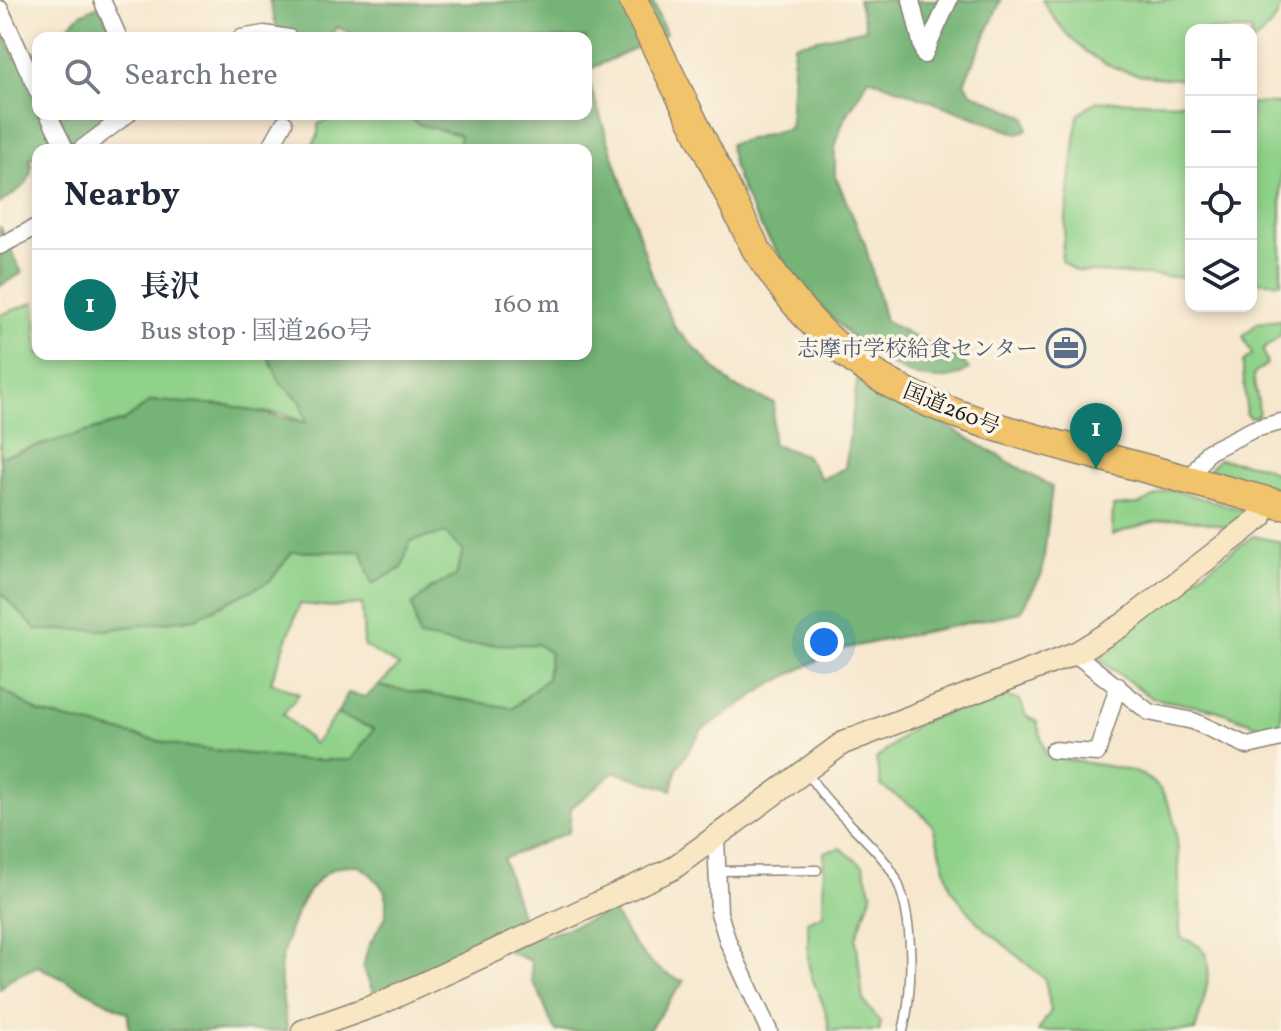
<!DOCTYPE html>
<html lang="en">
<head>
<meta charset="utf-8">
<style>
	body { margin:0; font-family:Vollkorn,"Noto Serif JP",serif; background:#f2f2f3; color:#1f2937 }
	.controls { position:absolute; right:24px; top:24px; display:grid; overflow:hidden; border-radius:16px; box-shadow:0 4px 12px #0003 }
	.controls button { width:72px; height:72px; display:grid; place-items:center; padding:0; border:0; border-bottom:2px solid #e0e1e3; background:#fff; color:#1f2937; font:40px sans-serif }
	.you { position:absolute; left:824px; top:642px; width:28px; height:28px; margin:-20px; border:6px solid #fff; border-radius:50%; background:#1a73e8; box-shadow:0 0 0 12px #1a73e833 }
	.badge { display:grid; place-items:center; width:52px; height:52px; border-radius:50%; background:#0f766e; color:#fff; font-size:26px; font-weight:700 }
	.pin { position:absolute; translate:-50% -66px; filter:drop-shadow(0 2px 4px #0008) }
	.pin::after { content:''; position:absolute; top:42px; width:28px; height:24px; background:inherit; clip-path:polygon(0 0,100% 0,50% 100%) }
	.list { margin:0; padding:0; list-style:none }
	h2 { display:flex; justify-content:space-between; align-items:center; height:104px; margin:0; padding:0 32px; font-size:34px }
	h2 small { font-size:26px; font-weight:400; color:#747a83 }
	.list li { display:grid; grid-template-columns:52px 1fr auto; gap:24px; align-items:center; box-sizing:border-box; height:112px; padding:0 32px; border-top:2px solid #e0e1e3 }
	.list b { display:block; font-size:30px; white-space:nowrap }
	.list p { margin:0; font-size:26px; white-space:nowrap; color:#747a83 }
	.list em { font-size:26px; font-style:normal; color:#747a83 }
	.icon { flex:none; width:44px; height:44px; fill:none; stroke:currentColor; stroke-width:2; stroke-linecap:round; stroke-linejoin:round }
	.map { position:relative; flex:none; width:1281px; height:1031px; overflow:hidden }
	.search { position:absolute; background:#fff; box-shadow:0 4px 12px #0003; left:32px; top:32px; width:560px; height:88px; display:flex; align-items:center; gap:20px; box-sizing:border-box; padding:0 28px; border-radius:16px; color:#747a83; font-size:30px }
	.panel { position:absolute; background:#fff; box-shadow:0 4px 12px #0003; left:32px; top:144px; width:560px; height:216px; border-radius:16px }
	.map>svg:first-child { display:block }
</style>
</head>
<body>
<div class="map">
<svg width="1281" height="1031" viewBox="0 0 1281 1031">
	<rect width="100%" height="100%" fill="#fcf5e5"/>
	<filter id="ink" filterUnits="userSpaceOnUse"><feTurbulence type="fractalNoise" baseFrequency=".0125" numOctaves="2"/><feDisplacementMap in="SourceGraphic" scale="16" xChannelSelector="R" yChannelSelector="G"/><feConvolveMatrix kernelMatrix="1 2 1 2 8 2 1 2 1" color-interpolation-filters="sRGB"/></filter>
	<filter id="wash" filterUnits="userSpaceOnUse"><feTurbulence type="fractalNoise" baseFrequency=".006" numOctaves="4" result="noise"/><feDisplacementMap in="SourceGraphic" scale="32" xChannelSelector="R" yChannelSelector="G"/><feGaussianBlur stdDeviation="1.8" result="paint"/><feColorMatrix in="noise" values="0 0 0 0 0 0 0 0 0 0 0 0 0 0 0 0 0 1.4 0 .05"/><feComposite in="paint" operator="in"/></filter>
	<g filter="url(#wash)">
		<rect width="100%" height="100%" fill="#f6e7ce"/>
		<path fill="#90d28a" stroke="#567753" stroke-width="2" d="M1042 0H1281C1281 20 1265 32 1251 44V30H1191V79C1120 79 1080 62 1042 0Z
			M1097 101 1191 103V278L1076 271 1061 260 1078 115Z
			M1251 103 1281 104V283L1251 281Z
			M344 114H405L418 124 460 135 458 150H310L318 135V124Z
			M35 302 38 354H267L281 384 301 401 306 423 282 414 152 401 124 421 0 457V315Z
			M1281 320V335L1263 350 1267 364 1254 374C1253 390 1261 401 1258 416L1250 418 1245 413C1248 405 1242 376 1243 362L1252 354 1243 337 1257 323Z
			M1219 459 1263 466 1281 477V489L1209 469Z
			M1170 489 1249 512 1226 527C1174 513 1162 518 1112 535L1113 506 1140 504Z
			M445 533 463 551 456 576 430 589 461 645 537 644 550 653 547 679 513 708 378 686 399 666 364 646 362 604 331 607 300 604 271 682 299 694 283 714 314 744 337 714 375 729 351 760H299L180 746 40 713 0 688V592L37 630 270 581 291 552 362 551 372 584 402 568 410 541Z
			M1253 536 1281 542V727L1268 729 1216 710 1152 698 1090 653Z
			M997 695 1020 700 1026 716 1037 722 1046 755C1075 764 1108 763 1137 773 1193 792 1174 890 1181 937 1188 940 1199 944 1203 950 1217 966 1200 1012 1195 1031H1038L1051 1011 1045 979 978 923 951 889 933 826 919 811 881 786 876 759 918 723Z
			M840 848 863 865 872 893 856 938 863 1000 880 1022V1031H829C828 1003 809 983 808 959 807 946 810 935 807 921L823 914 824 852Z"/>
		<path fill="#74b476" stroke="#486849" stroke-width="2" d="M269 0 415 3 652 0 666 34 586 71V38H364L336 27 331 38H301L278 32Z
			M858 0H1001L964 83 972 93 1026 117 1028 129 1018 134 869 78 842 124 835 148V175L865 244 885 321 963 362 969 369C889 427 730 216 730 144L790 128 794 44 866 29Z
			M100 5 115 38H56L81 14Z
			M0 25 15 58 38 51V114H107L111 124 75 150 69 140 38 150V154L30 158C36 183 19 190 0 203Z
			M586 73 655 284 675 328 733 386 774 403 772 444 805 455 822 479 845 468 858 374 1052 487 1042 574 1020 612 837 650 822 658 770 685 702 730 677 768 672 790 615 772 571 808 569 832 503 859 522 918 546 936 613 911C629 941 651 972 684 981L648 1031H556C544 1014 546 998 532 982L531 961 485 942 374 994 363 968 368 947 386 916V892C378 883 367 866 353 865 309 863 287 930 281 963 278 983 286 1011 287 1031H129L128 1013 38 966 11 978 0 989V688L40 713 180 746 299 760H351L374 729 337 714 348 693 366 697 378 686 513 708 547 679 550 653 537 644 461 645 419 637 412 605 430 589 456 576 463 551 445 533 410 541 402 568 372 584 362 551 292 552 270 581 196 618 105 630H37L0 592V457L124 421 151 401 228 405 306 423 301 401 281 384 267 354H586V150H458L460 135 418 124 405 114H586Z
			M0 226 22 273 0 286Z"/>
	</g>
	<g filter="url(#ink)">
		<g fill="none" stroke-linecap="round" stroke-linejoin="round">
			<g stroke="#898275" stroke-width="11">
				<path id="lane" d="M807 772C828 808 862 832 887 864 916 901 914 988 903 1031
					M718 871 817 870"/>
			</g>
			<g stroke="#898275" stroke-width="19">
				<path id="street" d="M102 0 119 38
					M911 0 924 55
					M0 9 38 92
					M241 38 264 34 289 38
					M924 55 949 0
					M48 114 66 150
					M80 150 128 114
					M269 150 284 123
					M0 246 38 226
					M1189 481 1208 452 1254 429 1281 422
					M1074 653 1149 712 1193 721 1248 746 1281 738
					M1053 750 1097 753 1118 686
					M716 837 719 913 728 942 769 1031"/>
			</g>
			<g stroke="#898275" stroke-width="25">
				<path id="secondary" d="M303 1031 379 1004 672 869 843 743 1078 652 1124 624 1261 517"/>
			</g>
			<g stroke="#898275" stroke-width="31">
				<path id="highway" d="M633 0 756 249C785 293 818 335 861 365 923 409 998 428 1070 448 1140 467 1210 486 1281 505"/>
			</g>
			<use href="#lane" stroke="#fff" stroke-width="8"/>
			<use href="#street" stroke="#fff" stroke-width="16"/>
			<use href="#secondary" stroke="#f9e7c3" stroke-width="22"/>
			<use href="#highway" stroke="#f1c36a" stroke-width="28"/>
		</g>
	</g>
	<defs>
		<g id="office-ring" transform="scale(2)"><circle r="9.5" fill="#fcf5e5" stroke="#5c6f8a" stroke-width="1.5"/><path d="M-6-3h4V-5.5h4V-3h4V5H-6ZM-1-4.5V-3h2v-1.5ZM-6 0V1H6V0Z" fill="#5c6f8a"/></g>
	</defs>
	<g fill-rule="evenodd">
		<use href="#office-ring" x="1066" y="348"/>
	</g>
	<g text-anchor="middle" stroke-width="7" stroke-linejoin="round" paint-order="stroke">
		<g font-size="22" fill="#4e5e75" stroke="#fcf5e5" text-anchor="end">
			<text x="1038" y="356">志摩市学校給食センター</text>
		</g>
		<g font-size="22" fill="#1c1c1c" stroke="#fcf5e5">
			<text transform="translate(952 408) rotate(22)" y="8">国道260号</text>
		</g>
	</g>
</svg>
<div class="controls">
<button>+</button>
<button>−</button>
<button><svg class="icon" aria-label="locate" viewBox="0 0 24 24"><circle cx="12" cy="12" r="6"/><path d="M12 2v4M12 18v4M2 12h4M18 12h4"/></svg></button>
<button><svg class="icon" aria-label="layers" viewBox="0 0 24 24"><path d="M12 4l9 5-9 5-9-5zM3 14l9 5 9-5"/></svg></button>
</div>
<div class="you"></div>
<div class="pin badge" style="left:1096px;top:469px">1</div>
<div class="search"><svg class="icon" aria-label="search" viewBox="0 0 24 24"><circle cx="10" cy="10" r="6"/><path d="M15 15l6 6"/></svg>Search here</div>
<section class="panel">
<h2>Nearby<small></small></h2>
<ul class="list">
<li><span class="badge">1</span><div><b>長沢</b><p>Bus stop · 国道260号</p></div><em>160 m</em></li>
</ul>
</section>
</div>
</body>
</html>
